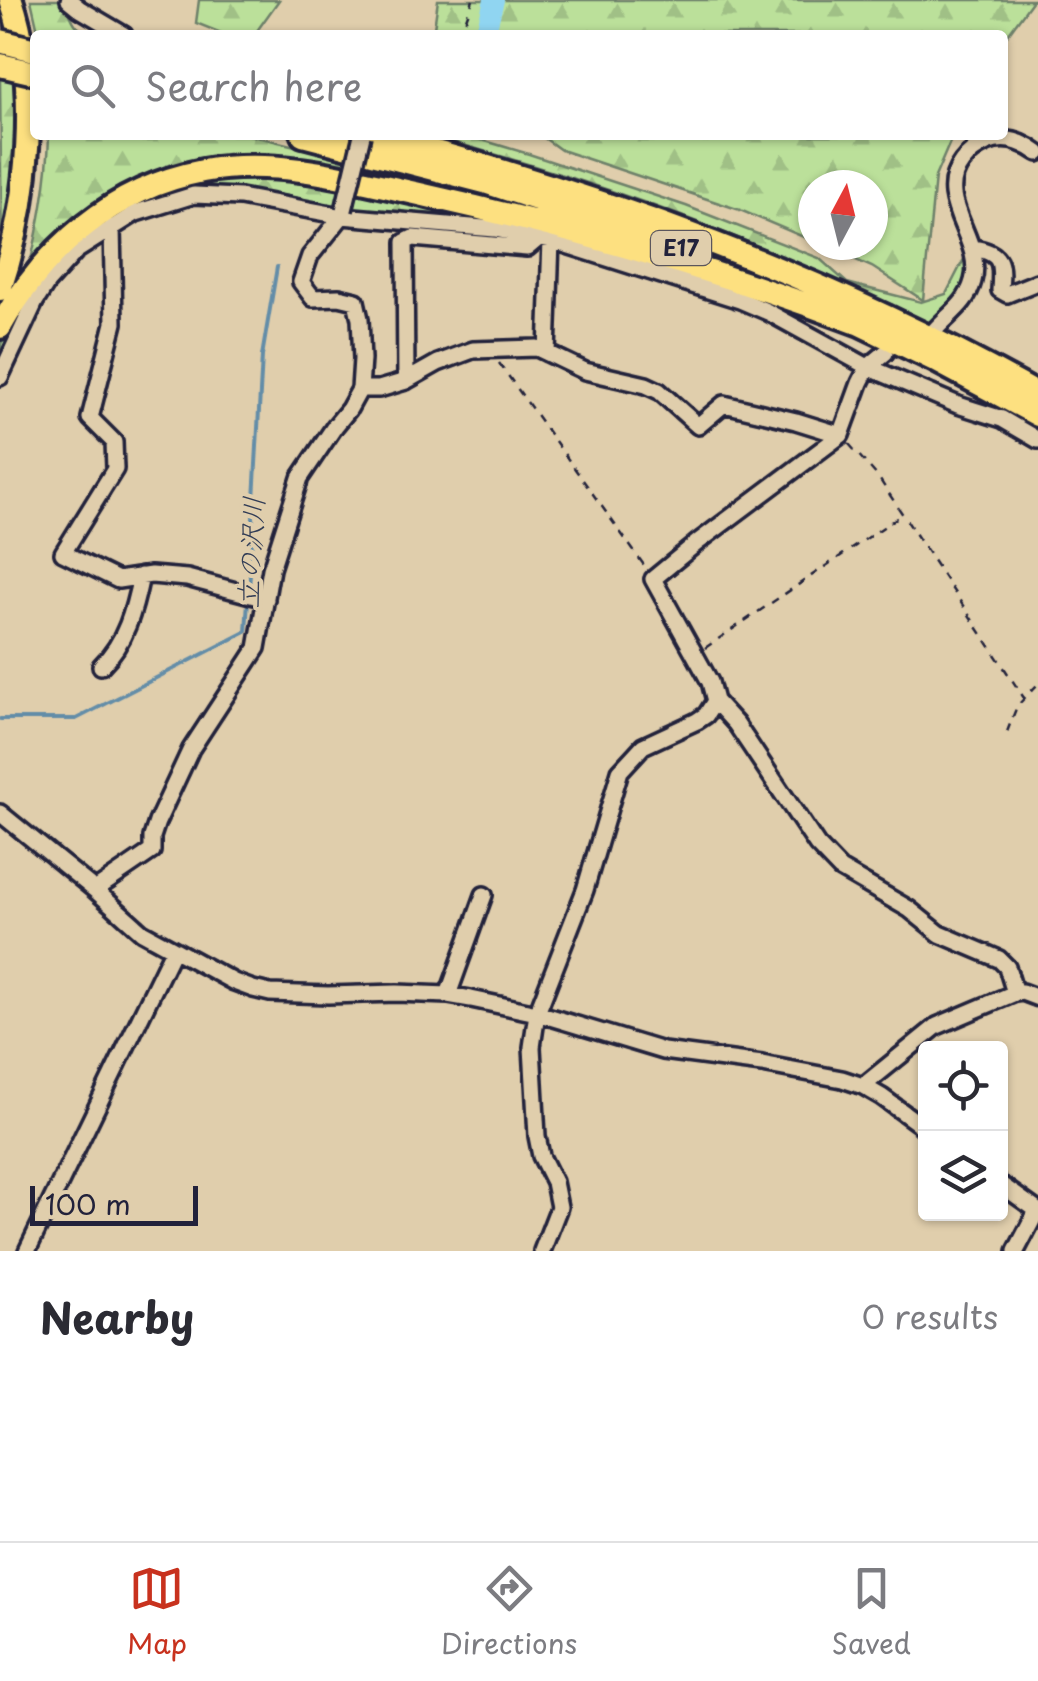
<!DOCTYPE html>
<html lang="en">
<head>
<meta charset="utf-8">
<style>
	body { margin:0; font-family:"Playpen Sans","Klee One",sans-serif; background:#f7f7f7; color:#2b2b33 }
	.controls { position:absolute; right:30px; bottom:30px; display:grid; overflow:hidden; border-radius:10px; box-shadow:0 2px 8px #0004 }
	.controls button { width:90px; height:90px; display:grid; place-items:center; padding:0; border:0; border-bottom:2px solid #e1e1e2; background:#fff; color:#2b2b33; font:50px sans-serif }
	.compass { position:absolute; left:798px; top:170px; width:90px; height:90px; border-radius:50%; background:#fff; box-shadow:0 2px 8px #0004; rotate:7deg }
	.scale { position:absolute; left:30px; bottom:25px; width:168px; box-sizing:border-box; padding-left:10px; border:5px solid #22223b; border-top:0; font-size:28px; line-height:35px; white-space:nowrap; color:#22223b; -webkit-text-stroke:8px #e0ceac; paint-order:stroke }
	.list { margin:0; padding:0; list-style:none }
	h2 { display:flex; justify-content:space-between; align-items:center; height:130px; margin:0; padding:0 40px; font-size:42px }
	h2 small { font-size:32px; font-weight:400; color:#7c7c81 }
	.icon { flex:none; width:55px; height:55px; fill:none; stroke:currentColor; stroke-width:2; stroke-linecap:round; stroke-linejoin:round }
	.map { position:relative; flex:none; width:1038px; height:1251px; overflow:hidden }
	.search { position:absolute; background:#fff; box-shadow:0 2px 8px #0004; left:30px; right:30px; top:30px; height:110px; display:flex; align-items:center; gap:25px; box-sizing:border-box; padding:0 35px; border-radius:10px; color:#7c7c81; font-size:38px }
	.sheet { height:290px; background:#fff }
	nav { display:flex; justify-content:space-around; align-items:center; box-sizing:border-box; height:140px; border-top:2px solid #e1e1e2; background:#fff; font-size:28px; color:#7c7c81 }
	nav a { display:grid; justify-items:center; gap:5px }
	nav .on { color:#c8321e }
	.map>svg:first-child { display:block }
</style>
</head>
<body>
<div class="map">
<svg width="1038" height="1251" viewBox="0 0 1038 1251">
	<defs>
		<pattern id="forest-firs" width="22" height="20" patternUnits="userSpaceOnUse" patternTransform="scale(2.5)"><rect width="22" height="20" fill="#bbe09a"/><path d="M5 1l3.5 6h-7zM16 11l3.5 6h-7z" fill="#a0c086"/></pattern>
	</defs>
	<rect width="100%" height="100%" fill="#e0ceac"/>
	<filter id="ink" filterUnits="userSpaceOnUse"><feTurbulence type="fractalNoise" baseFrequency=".01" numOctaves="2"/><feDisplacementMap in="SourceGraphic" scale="20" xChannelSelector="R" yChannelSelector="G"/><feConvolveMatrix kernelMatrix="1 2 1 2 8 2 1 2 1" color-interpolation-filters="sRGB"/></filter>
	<g filter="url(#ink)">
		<path fill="url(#forest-firs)" stroke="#6e816a" stroke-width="2.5" d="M31 0H64C73 18 71 29 94 35H39Z
			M199 0H279L254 35H226L196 23Z
			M438 0H1033L1003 41V35H433Z
			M0 78 16 82 18 154 2 264Z
			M49 135H249L350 159 348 170 303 162 106 198 76 218 49 246 28 273C39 227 48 182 49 135Z
			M427 135H465L529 154 686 206 819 258 847 283 921 302 946 294 963 261 967 263C968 295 952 307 929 325 878 301 828 276 776 254 663 205 545 167 427 135Z
			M540 135H953L935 177 923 300 872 267 822 245H873V185H813V241L740 210 561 150Z
			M250 175 282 176 341 186 338 208C303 206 268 192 233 191 163 188 81 227 40 285 23 309 13 340 0 367 0 360 0 351 1 344 7 325 22 307 33 291 41 281 48 269 56 260 106 204 176 178 250 175Z
			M357 188 509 226 352 210Z"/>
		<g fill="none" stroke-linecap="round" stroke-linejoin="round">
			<path stroke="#648da8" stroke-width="4" d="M249 590 262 356 277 267
				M0 719H76L246 632 248 600"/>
			<path stroke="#90d5f1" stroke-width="20" d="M485 35 494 0"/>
			<g stroke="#22223b" stroke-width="22">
				<path id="minor" d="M69 0 80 9 124 35
					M112 227 114 323 90 418 114 442 115 469 63 553 118 580 151 575 187 578 266 599
					M972 248C1003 252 1002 264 1000 290L1007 294 1037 282
					M935 330C949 314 967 304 973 281 985 240 932 201 962 162 968 154 977 147 987 143 1005 135 1023 142 1038 153
					M547 353 551 240
					M0 377 35 302 47 283 76 251 136 213 194 195 240 197 342 216 495 229 551 240 740 300 768 312 868 367 958 405 1002 419 1038 440
					M406 381 405 242 413 238 527 248 540 237
					M360 389H379L406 381 438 363 473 350 537 348 585 371 646 385 659 391 698 426 724 404 796 421 841 435
					M101 666C126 642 134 610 141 576
					M715 701 736 724 817 845 840 869 909 909 940 934 999 959 1007 967 1015 993
					M0 813 95 890 142 932 234 982 253 989 270 993 328 995 397 993 448 995 471 999 537 1013 663 1051 762 1064 842 1079 863 1086 882 1097 926 1129
					M95 890 152 851V837L157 822 191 749 257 648 271 569 300 478 335 426 349 409 360 389 362 359 360 319 356 301 339 297 313 298 301 282 310 256 342 216 344 210
					M448 995 484 895
					M863 1086 937 1026 1015 993 1022 992 1038 998
					M1000 1184 1038 1211
					M27 1251 173 950
					M542 1251 559 1207 554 1182 541 1156 537 1136 532 1047 537 1013 585 890 620 771 643 746 697 721 706 715 715 701 710 682 653 579 698 542 841 435 860 383 868 367 885 353
					M1016 1251 1037 1211"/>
			</g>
			<g stroke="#22223b" stroke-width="30">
				<path id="highway" d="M303 135 485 182 663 241
					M372 135C607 196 826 276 1038 395
					M0 289C29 203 40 88 11 0
					M850 319 935 360 1038 415
					M0 327C45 248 113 188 203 171 277 157 356 180 428 196 576 229 720 271 863 325"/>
			</g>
			<path stroke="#22223b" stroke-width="2.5" stroke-dasharray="8 8" stroke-linecap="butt" d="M460 35 473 0
				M499 363 646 568
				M849 444 878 477 1024 698
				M705 648 901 515
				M1007 732 1017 706 1038 684"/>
			<use href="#minor" stroke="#e0ceac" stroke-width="15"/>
			<use href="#highway" stroke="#fde080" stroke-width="22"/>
			<g stroke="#22223b" stroke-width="22" stroke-linecap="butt">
				<path id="minor-bridge" d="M344 210 362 135"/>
			</g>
			<g stroke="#22223b" stroke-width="30" stroke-linecap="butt">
				<path id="highway-bridge" d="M0 41 35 50
					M0 65 35 73"/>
			</g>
			<use href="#minor-bridge" stroke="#e0ceac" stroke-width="15"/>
			<use href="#highway-bridge" stroke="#fde080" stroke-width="22"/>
		</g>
	</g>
	<g text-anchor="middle" stroke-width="8" stroke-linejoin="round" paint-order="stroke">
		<rect fill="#e0ceac" stroke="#5b565d" stroke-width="2.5" x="651" y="231" width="60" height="34" rx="8"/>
		<g font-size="22" font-weight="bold" fill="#22223b">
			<text x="681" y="256">E17</text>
		</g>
		<g font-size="28" font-style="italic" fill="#323d56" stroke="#e0ceac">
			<text transform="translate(251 552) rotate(-87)" y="10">立の沢川</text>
		</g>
	</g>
</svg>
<div class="controls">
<button><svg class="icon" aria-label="locate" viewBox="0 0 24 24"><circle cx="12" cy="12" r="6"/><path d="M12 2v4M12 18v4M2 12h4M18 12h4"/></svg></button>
<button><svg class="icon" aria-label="layers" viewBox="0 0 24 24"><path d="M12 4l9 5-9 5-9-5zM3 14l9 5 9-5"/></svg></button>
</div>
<svg class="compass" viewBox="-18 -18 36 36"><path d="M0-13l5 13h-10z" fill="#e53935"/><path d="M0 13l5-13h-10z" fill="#7c7c81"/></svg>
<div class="scale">100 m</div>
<div class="search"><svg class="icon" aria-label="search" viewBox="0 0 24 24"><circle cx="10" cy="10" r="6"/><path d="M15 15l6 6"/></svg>Search here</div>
</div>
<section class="sheet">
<h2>Nearby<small>0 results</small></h2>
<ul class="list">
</ul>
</section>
<nav>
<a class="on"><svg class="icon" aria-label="map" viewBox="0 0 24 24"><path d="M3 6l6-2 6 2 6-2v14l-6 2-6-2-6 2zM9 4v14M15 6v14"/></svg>Map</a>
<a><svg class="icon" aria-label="directions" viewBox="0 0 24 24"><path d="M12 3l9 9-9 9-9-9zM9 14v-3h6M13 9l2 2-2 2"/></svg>Directions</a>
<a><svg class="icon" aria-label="saved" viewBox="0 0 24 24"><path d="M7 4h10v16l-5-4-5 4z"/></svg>Saved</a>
</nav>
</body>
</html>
